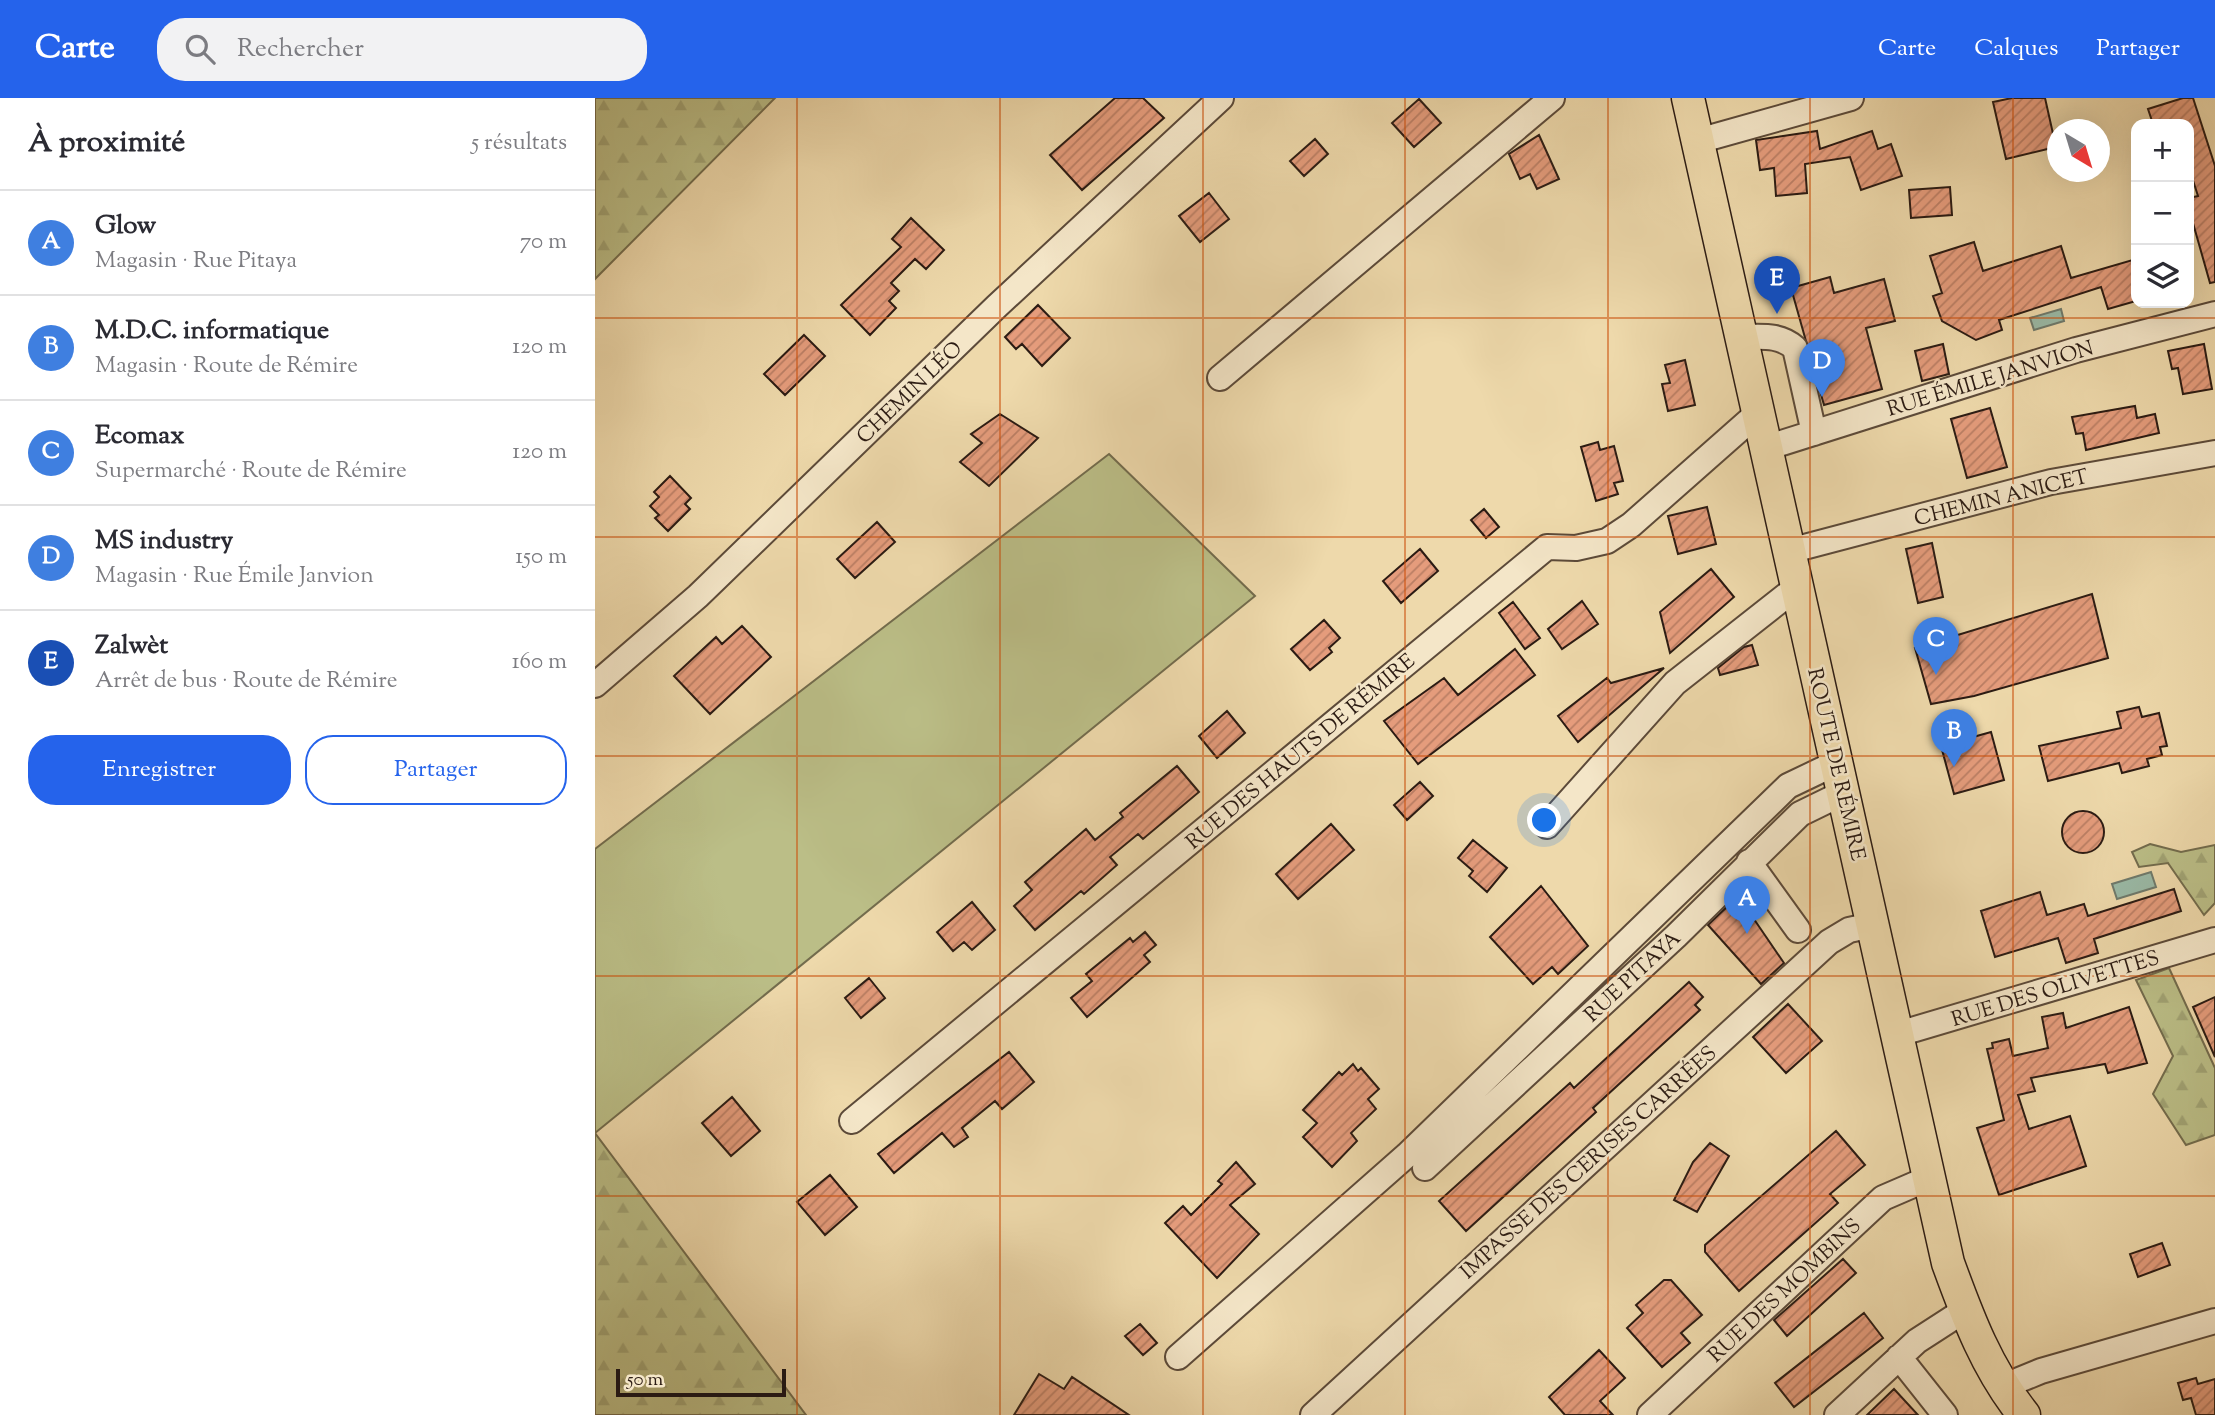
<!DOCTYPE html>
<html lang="fr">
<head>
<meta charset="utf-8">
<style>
	body { margin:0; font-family:"Sorts Mill Goudy",serif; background:#f2f2f3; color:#2b2b33 }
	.controls { position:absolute; right:21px; top:21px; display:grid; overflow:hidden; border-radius:14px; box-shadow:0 7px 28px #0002 }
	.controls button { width:63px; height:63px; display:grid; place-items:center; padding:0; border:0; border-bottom:2px solid #e1e1e2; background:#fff; color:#2b2b33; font:35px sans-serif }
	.compass { position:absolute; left:1452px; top:21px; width:63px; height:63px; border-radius:50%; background:#fff; box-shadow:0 7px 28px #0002; rotate:142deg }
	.scale { position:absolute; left:21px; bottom:18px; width:170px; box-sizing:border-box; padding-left:7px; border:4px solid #2b1b13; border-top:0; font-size:19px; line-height:24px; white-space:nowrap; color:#2b1b13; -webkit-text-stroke:5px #f4e6c8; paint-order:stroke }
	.you { position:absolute; left:950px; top:723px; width:24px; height:24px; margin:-18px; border:5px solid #fff; border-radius:50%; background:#1a73e8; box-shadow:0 0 0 10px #1a73e833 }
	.badge { display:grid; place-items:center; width:46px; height:46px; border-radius:50%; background:#2563eb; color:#fff; font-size:23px; font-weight:700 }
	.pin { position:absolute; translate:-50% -58px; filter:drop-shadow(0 2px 4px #0008) }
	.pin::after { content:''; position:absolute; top:37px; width:24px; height:21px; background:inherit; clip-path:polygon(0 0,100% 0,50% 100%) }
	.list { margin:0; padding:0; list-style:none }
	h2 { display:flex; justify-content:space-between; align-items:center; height:91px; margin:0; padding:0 28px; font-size:30px }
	h2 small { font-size:23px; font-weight:400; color:#7c7c81 }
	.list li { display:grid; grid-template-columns:46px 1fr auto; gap:21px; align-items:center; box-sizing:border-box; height:105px; padding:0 28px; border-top:2px solid #e1e1e2 }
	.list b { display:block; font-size:26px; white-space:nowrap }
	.list p { margin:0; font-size:23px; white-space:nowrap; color:#7c7c81 }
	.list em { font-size:23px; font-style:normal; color:#7c7c81 }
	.actions { display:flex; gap:14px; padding:21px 28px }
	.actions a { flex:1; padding:16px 0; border:2px solid #2563eb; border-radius:28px; text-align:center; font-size:24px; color:#2563eb }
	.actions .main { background:#2563eb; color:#fff }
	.icon { flex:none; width:38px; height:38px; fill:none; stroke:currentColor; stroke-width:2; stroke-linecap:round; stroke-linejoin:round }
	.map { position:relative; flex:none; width:1620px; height:1317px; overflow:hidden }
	header { display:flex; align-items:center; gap:42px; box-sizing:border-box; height:98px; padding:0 35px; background:#2563eb; color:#fff }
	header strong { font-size:33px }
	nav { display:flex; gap:38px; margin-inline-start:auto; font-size:24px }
	.search { width:490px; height:63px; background:#f2f2f3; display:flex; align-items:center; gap:18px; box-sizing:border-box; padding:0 24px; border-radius:28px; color:#7c7c81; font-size:26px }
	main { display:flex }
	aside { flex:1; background:#fff }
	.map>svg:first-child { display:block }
</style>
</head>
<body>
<header>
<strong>Carte</strong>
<div class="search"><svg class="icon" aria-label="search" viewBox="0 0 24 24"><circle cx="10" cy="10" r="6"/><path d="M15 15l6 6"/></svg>Rechercher</div>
<nav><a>Carte</a><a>Calques</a><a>Partager</a></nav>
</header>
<main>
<aside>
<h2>À proximité<small>5 résultats</small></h2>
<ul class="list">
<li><span class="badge" style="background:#3f7fe0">A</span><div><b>Glow</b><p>Magasin · Rue Pitaya</p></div><em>70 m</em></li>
<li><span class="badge" style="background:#3f7fe0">B</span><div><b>M.D.C. informatique</b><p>Magasin · Route de Rémire</p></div><em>120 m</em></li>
<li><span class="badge" style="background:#3f7fe0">C</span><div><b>Ecomax</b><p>Supermarché · Route de Rémire</p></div><em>120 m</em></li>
<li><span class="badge" style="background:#3f7fe0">D</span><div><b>MS industry</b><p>Magasin · Rue Émile Janvion</p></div><em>150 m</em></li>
<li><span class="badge" style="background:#1a4fb4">E</span><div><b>Zalwèt</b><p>Arrêt de bus · Route de Rémire</p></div><em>160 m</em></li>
</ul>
<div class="actions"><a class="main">Enregistrer</a><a>Partager</a></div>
</aside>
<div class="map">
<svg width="1620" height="1317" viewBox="0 0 1620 1317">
	<defs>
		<pattern id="forest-firs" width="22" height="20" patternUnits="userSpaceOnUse" patternTransform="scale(1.75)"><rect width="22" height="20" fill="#bbbe87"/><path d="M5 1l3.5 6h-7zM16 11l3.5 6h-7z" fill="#a1a374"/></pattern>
		<pattern id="building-hatch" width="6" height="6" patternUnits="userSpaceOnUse" patternTransform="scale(1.75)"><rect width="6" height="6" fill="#e59c7c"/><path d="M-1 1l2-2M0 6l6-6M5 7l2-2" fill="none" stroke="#ba7e64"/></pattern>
	</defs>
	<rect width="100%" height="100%" fill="#eed9ab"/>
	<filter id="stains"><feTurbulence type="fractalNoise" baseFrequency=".00286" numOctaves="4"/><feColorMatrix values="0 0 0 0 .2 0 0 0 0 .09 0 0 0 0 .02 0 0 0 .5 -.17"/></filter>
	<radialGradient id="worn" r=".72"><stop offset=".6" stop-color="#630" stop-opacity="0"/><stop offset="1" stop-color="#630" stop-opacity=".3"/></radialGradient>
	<path fill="#bbbe87" stroke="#736c4d" stroke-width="2" d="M514 356 660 498 0 1035V751Z"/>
	<path fill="url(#forest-firs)" stroke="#736c4d" stroke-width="2" d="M0 0H180L0 181Z
		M1555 746 1586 754 1620 747V805L1609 817 1573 765 1544 769 1537 754Z
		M1574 870 1620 970V1037L1591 1047 1558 996 1578 958 1541 882Z
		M0 1034V1035L211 1317H0Z"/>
	<path fill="#9abaa7" stroke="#6e7a6c" stroke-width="2" d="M1466 211 1469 223 1439 232 1435 220Z
		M1556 774 1561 789 1522 801 1517 786Z"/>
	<path fill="url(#building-hatch)" stroke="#2b1b13" stroke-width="2" d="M520 0H548L569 20 487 92 455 57Z
		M1417 0H1450L1461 49 1411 61 1398 4Z
		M1588 0H1598L1620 68V184L1615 185 1594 111V100L1603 98 1594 70V26H1558L1553 11Z
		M824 1 846 25 819 49 797 25Z
		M1222 33 1225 51 1277 33 1283 51 1296 46 1307 78 1266 92 1255 59 1210 66 1212 95 1181 98 1179 70 1165 72 1161 42Z
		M944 37 964 81 942 91 935 76 925 81 914 56Z
		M720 41 733 56 709 78 695 63Z
		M1355 89 1357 117 1316 120 1314 92Z
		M614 95 634 121 605 144 584 118Z
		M316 120 349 152 331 171 320 161 296 185 304 193 294 203 301 210 275 237 246 207 306 149 297 141Z
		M1379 144 1388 173 1466 148 1476 180 1541 161V203L1513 211 1506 189 1404 222 1407 232 1381 242 1347 223 1338 198 1347 195 1335 158Z
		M1235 179 1239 195 1289 181 1300 223 1271 230 1287 291 1229 307 1196 190Z
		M443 207 475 240 447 268 427 246 421 251 410 239Z
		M209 237 230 258 190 297 169 276Z
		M1348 246 1354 276 1327 283 1320 253Z
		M1609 246 1617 291 1588 296 1583 270 1577 271 1573 253Z
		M1090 262 1100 307 1073 313 1067 286 1075 285 1070 267Z
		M1540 308 1542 320 1560 316 1564 335 1491 352 1488 335 1481 336 1477 319Z
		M1395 310 1412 369 1372 380 1356 321Z
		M405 316 443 340 394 388 365 364 387 345 376 336Z
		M1003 344 1005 352 1019 348 1028 383 1019 385 1023 396 1001 403 986 349Z
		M75 378 96 400 90 406 95 411 73 433 60 420 64 417 55 408 64 399 59 394Z
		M1112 409 1121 446 1083 456 1073 418Z
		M889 411 904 429 891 440 876 422Z
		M282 424 300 444 260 480 242 461Z
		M1337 445 1348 499 1323 505 1311 451Z
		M825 451 843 473 806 505 788 483Z
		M1116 471 1139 499 1075 555 1065 514Z
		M1497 496 1513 560 1379 598 1336 606 1320 550Z
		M987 503 1003 526 967 551 953 531Z
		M918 504 945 540 930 551 904 515Z
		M729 522 745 540 734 550 737 554 715 572 696 551Z
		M147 528 176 559 115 616 79 578 121 539 127 546Z
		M1157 547 1163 567 1125 577 1123 570 1149 549Z
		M920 551 940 577 823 666 789 623 849 580 863 597Z
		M1069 570 983 644 963 618 1012 580 1016 585Z
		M1544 609 1547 619 1564 615 1572 648 1565 649 1567 657 1552 661 1554 668 1527 675 1524 665 1453 683 1444 648 1526 630 1522 614Z
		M632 613 650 635 622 660 604 638Z
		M1396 634 1409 682 1359 696 1346 648Z
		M582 668 604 694 548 741 543 736 515 759 522 767 489 796 486 793 440 832 419 808 437 792 430 784 491 731 500 742 528 719 525 715Z
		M825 684 838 698 812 722 799 707Z
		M1467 734a21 21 0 1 1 42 0a21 21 0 1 1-42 0Z
		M736 726 759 752 703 801 681 776Z
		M878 742 912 770 892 794 874 778 878 773 863 760Z
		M946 788 993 848 963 876 957 869 938 886 895 839Z
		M1579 791 1586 813 1499 841 1503 855 1471 865 1463 840 1400 859 1386 813 1445 794 1452 817 1489 806 1493 818Z
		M377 804 400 832 377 852 369 844 358 853 342 834Z
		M1135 806 1143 815 1150 808 1189 865 1166 886 1113 827Z
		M550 834 561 847 549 857 555 864 492 919 476 900 497 883 491 876 535 840 538 844Z
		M274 880 290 900 266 920 250 900Z
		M1094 884 1108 899 1100 907 1105 912 998 1010 1001 1014 871 1133 844 1103 975 985 979 990Z
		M1620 899V959L1598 909Z
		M1193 906 1227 943 1191 975 1158 939Z
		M1534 909 1552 965 1513 975 1510 966 1436 980 1440 993 1423 997 1434 1031 1475 1018 1491 1068 1404 1097 1382 1030 1409 1022 1392 951 1398 950 1397 945 1414 941 1418 958 1453 950 1447 919 1468 915 1471 930Z
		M414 954 439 984 407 1011 400 1003 367 1030 373 1039 359 1049 347 1035 299 1075 283 1056Z
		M758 966 763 973 766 970 784 991 773 1001 781 1011 756 1035 762 1043 737 1069 708 1039 722 1025 708 1012 744 974 747 977Z
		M137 999 165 1033 136 1058 107 1025Z
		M1241 1033 1270 1067 1235 1096 1243 1105 1144 1193 1110 1154V1147Z
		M1115 1045 1134 1058 1102 1114 1079 1102 1098 1064Z
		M641 1064 660 1086 635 1107 664 1136 622 1180 570 1125 588 1108 596 1117 627 1086 623 1083Z
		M235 1077 262 1109 230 1137 202 1104Z
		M1567 1145 1575 1167 1543 1179 1535 1156Z
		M1248 1161 1261 1175 1192 1238 1179 1222Z
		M1069 1182H1076L1107 1217 1086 1235 1095 1245 1067 1269 1032 1230 1048 1215 1041 1207Z
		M1269 1215 1288 1240 1199 1309 1180 1285Z
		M545 1226 562 1245 548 1257 530 1238Z
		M1004 1252 1030 1280 1005 1303 1018 1317H970L954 1299Z
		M444 1276 469 1291 477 1279 534 1317H419Z
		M1601 1280 1603 1286 1620 1281V1317H1601L1596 1300 1588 1302 1583 1285Z
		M1299 1291 1323 1317H1272Z"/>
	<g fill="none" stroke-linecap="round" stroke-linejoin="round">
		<g stroke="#5c4a39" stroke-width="28">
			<path id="minor" d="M1103 43 1256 0
				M1147 239C1167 239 1184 236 1200 250L1219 335
				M625 280 957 0
				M1171 350 1481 252 1620 216
				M1194 453 1456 384 1620 355
				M0 587 103 498 402 208 626 0
				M952 728 1080 585 1202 489
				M1154 764 1203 832
				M1300 937 1620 842
				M257 1023 952 449 981 450 1012 443 1036 427 1164 314
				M830 1070 1081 838 1205 716 1248 695
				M583 1259 812 1057 1193 688 1241 665
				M1304 1259 1350 1317
				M1407 1289 1446 1273 1620 1223
				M718 1317 1234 844 1254 832 1277 827
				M1055 1317 1288 1100 1332 1081
				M1242 1317 1322 1243 1370 1212"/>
		</g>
		<g stroke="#2b1b13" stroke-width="35">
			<path id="major" d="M1093 0 1353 1165C1373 1220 1392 1271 1429 1317"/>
		</g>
		<use href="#minor" stroke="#f4e6c8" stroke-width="24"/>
		<use href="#major" stroke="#eed9ab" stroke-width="32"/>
	</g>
	<path fill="none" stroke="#cc500d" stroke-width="2" stroke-opacity="0.55" d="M202 0V1317M405 0V1317M608 0V1317M810 0V1317M1013 0V1317M1215 0V1317M1418 0V1317M0 220H1620M0 439H1620M0 658H1620M0 878H1620M0 1098H1620"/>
	<g text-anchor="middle" stroke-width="5" stroke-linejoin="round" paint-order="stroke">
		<g font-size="21" fill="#2b1b13" stroke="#f4e6c8">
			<text transform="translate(1395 280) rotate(-17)" y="7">RUE ÉMILE JANVION</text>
			<text transform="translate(314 294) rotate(-44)" y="7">CHEMIN LÉO</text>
			<text transform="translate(1406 399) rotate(-14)" y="7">CHEMIN ANICET</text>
			<text transform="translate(705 653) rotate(-40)" y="7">RUE DES HAUTS DE RÉMIRE</text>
			<text transform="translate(1242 666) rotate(77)" y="7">ROUTE DE RÉMIRE</text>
			<text transform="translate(1037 878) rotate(-43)" y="7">RUE PITAYA</text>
			<text transform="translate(1460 890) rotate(-17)" y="7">RUE DES OLIVETTES</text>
			<text transform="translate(993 1064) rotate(-42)" y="7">IMPASSE DES CERISES CARRÉES</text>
			<text transform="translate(1189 1192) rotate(-43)" y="7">RUE DES MOMBINS</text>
		</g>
	</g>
	<rect width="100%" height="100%" filter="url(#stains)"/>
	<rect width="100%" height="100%" fill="url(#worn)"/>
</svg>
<div class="controls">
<button>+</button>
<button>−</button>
<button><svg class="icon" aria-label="layers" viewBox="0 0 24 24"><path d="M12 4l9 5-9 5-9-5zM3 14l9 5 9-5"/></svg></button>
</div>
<svg class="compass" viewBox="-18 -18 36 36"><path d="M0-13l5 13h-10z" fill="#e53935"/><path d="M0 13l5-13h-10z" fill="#7c7c81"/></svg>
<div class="scale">50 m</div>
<div class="you"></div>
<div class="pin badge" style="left:1152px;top:836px;background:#3f7fe0">A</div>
<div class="pin badge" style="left:1359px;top:669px;background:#3f7fe0">B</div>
<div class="pin badge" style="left:1341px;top:577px;background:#3f7fe0">C</div>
<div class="pin badge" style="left:1227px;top:299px;background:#3f7fe0">D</div>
<div class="pin badge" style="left:1182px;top:216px;background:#1a4fb4">E</div>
</div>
</main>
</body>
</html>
